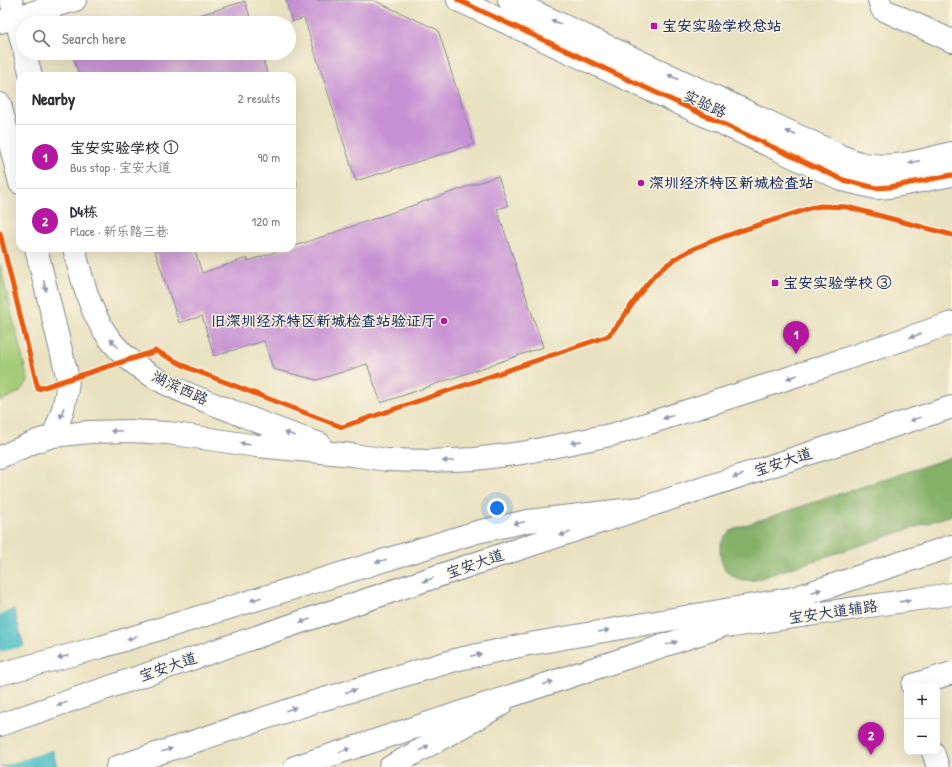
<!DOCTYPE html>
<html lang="en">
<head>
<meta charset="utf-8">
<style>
	body { margin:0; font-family:"Patrick Hand","LXGW WenKai TC",sans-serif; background:#f2f2f3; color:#2b2b33 }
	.controls { position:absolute; right:12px; bottom:12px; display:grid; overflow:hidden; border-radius:8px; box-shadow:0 4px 16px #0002 }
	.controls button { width:36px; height:36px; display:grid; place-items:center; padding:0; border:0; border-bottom:1px solid #e1e1e2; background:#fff; color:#2b2b33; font:20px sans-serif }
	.you { position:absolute; left:497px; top:508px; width:14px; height:14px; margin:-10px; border:3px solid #fff; border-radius:50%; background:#1a73e8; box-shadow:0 0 0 6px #1a73e833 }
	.badge { display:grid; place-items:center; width:26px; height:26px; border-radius:50%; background:#b5179e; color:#fff; font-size:13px; font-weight:700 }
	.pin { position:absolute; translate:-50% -33px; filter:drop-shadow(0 1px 2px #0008) }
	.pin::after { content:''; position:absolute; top:21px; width:14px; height:12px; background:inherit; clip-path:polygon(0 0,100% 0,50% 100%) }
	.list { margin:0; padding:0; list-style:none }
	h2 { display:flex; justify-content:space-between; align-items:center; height:52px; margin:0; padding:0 16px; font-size:17px }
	h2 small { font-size:13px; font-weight:400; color:#7c7c81 }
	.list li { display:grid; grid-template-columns:26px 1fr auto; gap:12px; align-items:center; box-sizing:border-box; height:64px; padding:0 16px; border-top:1px solid #e1e1e2 }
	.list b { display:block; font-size:15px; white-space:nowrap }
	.list p { margin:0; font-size:13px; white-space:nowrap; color:#7c7c81 }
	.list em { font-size:13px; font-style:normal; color:#7c7c81 }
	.icon { flex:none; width:22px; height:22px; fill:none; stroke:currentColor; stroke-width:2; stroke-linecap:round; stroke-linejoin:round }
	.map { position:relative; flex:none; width:952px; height:767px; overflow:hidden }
	.search { position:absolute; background:#fff; box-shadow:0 4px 16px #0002; left:16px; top:16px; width:280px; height:44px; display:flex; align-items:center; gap:10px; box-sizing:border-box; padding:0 14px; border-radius:22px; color:#7c7c81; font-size:15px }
	.panel { position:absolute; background:#fff; box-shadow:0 4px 16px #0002; left:16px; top:72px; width:280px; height:180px; border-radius:12px }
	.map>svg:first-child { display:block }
</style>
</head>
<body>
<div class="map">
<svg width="952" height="767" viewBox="0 0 952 767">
	<rect width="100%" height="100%" fill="#fcf5e5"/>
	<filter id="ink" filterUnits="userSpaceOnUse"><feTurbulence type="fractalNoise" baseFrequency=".025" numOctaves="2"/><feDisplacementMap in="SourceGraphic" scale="8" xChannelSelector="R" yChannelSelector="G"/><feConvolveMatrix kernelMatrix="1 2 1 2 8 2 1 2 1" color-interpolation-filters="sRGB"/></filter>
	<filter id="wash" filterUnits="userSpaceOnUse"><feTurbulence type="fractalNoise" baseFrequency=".012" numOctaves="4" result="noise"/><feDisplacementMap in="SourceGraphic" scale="16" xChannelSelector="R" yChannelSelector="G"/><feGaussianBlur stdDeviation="0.9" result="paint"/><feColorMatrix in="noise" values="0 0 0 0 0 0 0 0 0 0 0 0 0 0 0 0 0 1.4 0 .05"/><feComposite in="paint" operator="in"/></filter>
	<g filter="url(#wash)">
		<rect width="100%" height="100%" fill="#e9e2c1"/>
		<path fill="#a5cd78" stroke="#607e6b" d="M292 162 300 186 292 189Z
			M0 265 28 381 19 392 0 401Z"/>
		<path fill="#84b068" stroke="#507063" d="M952 457V515L755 580C746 581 738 580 731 575 718 566 716 543 728 533 731 530 735 529 739 527Z"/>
		<path fill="#51bfc8" stroke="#367793" d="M0 560 57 767H0Z"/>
		<path fill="#e9e2c1" d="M0 558 2 560 15 608 0 615Z
			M26 646 54 749 0 767V652Z"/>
		<g id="blocks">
			<path fill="#c792d4" d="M286 0H373L438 30 474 144 356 181 304 18 292 22Z
				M245 1 252 23H174Z
				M72 53H261L268 76H79Z
				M498 176 508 206 497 209 543 347 381 403 367 364 317 380 273 369 264 341 214 356 202 316 179 323 154 248H194L202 273 247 258 248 261 288 248H292V247Z"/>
		</g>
	</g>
	<g filter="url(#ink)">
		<use href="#blocks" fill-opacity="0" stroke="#828890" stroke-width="1"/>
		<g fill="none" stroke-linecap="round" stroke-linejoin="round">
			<g stroke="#828890" stroke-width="24">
				<path id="street" d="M879 0 882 9 952 41
					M913 686V685L952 673
					M933 752 938 767"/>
			</g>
			<g stroke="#828890" stroke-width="24">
				<path id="secondary" d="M11 0 23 46
					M458 0 843 180 876 188 890 187 952 175
					M509 0 839 155C846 158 853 161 860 163 891 171 922 160 952 153
					M0 22 75 0
					M25 53 31 76
					M0 104 20 183
					M36 248 68 379C66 402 62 415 53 436
					M74 248C82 279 89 311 109 338 139 378 187 394 232 411 261 423 290 434 320 444
					M0 457 37 441 53 436 89 432 129 431 168 433 257 446 353 455 387 460 429 461 475 459 522 453 615 434 765 386 952 323
					M733 626 952 594
					M390 767 501 705"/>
			</g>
			<g stroke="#828890" stroke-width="24">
				<path id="primary" d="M0 725C316 615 634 510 952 407
					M295 767 714 629 794 598 952 546"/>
			</g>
			<g stroke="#828890" stroke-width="24">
				<path id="highway" d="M0 674 101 647 477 532 528 521 641 508
					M117 767 314 702 459 659 524 645 794 598"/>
			</g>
			<use href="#street" stroke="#fff" stroke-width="22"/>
			<use href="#secondary" stroke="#fff" stroke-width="22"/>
			<use href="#primary" stroke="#fff" stroke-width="22"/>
			<use href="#highway" stroke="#fff" stroke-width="22"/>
			<g stroke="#fcf5e5" stroke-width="8">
				<path id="cycleway" d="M458 0 843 180 876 188 890 187 952 175
					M0 233 38 389 156 351 191 369 342 427 608 336C627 317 637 292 657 273 682 250 709 242 740 231 764 223 787 216 810 208L821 206 847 207 952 235"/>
			</g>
			<use href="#cycleway" stroke="#e8590c" stroke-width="5"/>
		</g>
		<defs><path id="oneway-solid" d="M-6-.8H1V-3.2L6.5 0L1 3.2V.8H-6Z"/></defs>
		<g fill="#8d97ae">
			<use href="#oneway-solid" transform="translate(556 22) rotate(-155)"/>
			<use href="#oneway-solid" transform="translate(673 77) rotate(-155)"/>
			<use href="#oneway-solid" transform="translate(791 133) rotate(-155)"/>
			<use href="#oneway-solid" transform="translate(914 162) rotate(167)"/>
			<use href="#oneway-solid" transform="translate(45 286) rotate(76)"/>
			<use href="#oneway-solid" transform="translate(915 336) rotate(161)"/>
			<use href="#oneway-solid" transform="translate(114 343) rotate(-132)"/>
			<use href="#oneway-solid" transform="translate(792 377) rotate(161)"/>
			<use href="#oneway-solid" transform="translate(62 413) rotate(107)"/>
			<use href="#oneway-solid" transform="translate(668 417) rotate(162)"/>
			<use href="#oneway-solid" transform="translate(915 419) rotate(162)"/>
			<use href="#oneway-solid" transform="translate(116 431) rotate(178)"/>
			<use href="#oneway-solid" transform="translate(290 434) rotate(-160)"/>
			<use href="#oneway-solid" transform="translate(576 442) rotate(169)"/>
			<use href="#oneway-solid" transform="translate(245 444) rotate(-172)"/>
			<use href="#oneway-solid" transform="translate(448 461) rotate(178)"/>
			<use href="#oneway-solid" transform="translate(738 476) rotate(162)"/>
			<use href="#oneway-solid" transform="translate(519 523) rotate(168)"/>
			<use href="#oneway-solid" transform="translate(565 534) rotate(161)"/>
			<use href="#oneway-solid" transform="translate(381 561) rotate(163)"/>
			<use href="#oneway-solid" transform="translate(428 580) rotate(161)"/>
			<use href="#oneway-solid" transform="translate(816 591) rotate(-18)"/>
			<use href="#oneway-solid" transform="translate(256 599) rotate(163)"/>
			<use href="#oneway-solid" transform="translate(905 601) rotate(-8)"/>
			<use href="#oneway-solid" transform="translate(305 621) rotate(161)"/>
			<use href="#oneway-solid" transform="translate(604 631) rotate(-10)"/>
			<use href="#oneway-solid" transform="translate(132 638) rotate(163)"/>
			<use href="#oneway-solid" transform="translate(672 643) rotate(-18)"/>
			<use href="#oneway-solid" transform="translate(476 655) rotate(-12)"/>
			<use href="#oneway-solid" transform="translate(63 657) rotate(165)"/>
			<use href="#oneway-solid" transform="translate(548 683) rotate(-18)"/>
			<use href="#oneway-solid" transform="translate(351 691) rotate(-16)"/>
			<use href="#oneway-solid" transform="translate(62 704) rotate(161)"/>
			<use href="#oneway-solid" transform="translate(291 709) rotate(-18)"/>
			<use href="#oneway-solid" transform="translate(424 748) rotate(-29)"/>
			<use href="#oneway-solid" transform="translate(167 750) rotate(-18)"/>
			<use href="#oneway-solid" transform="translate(345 750) rotate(-18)"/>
		</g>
	</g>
	<g fill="#b5179e" stroke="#fcf5e5" stroke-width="1.5">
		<rect x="650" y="22" width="8" height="8" rx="2"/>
		<circle cx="641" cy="183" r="4"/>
		<rect x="771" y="279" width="8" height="8" rx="2"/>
		<circle cx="444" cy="321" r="4"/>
	</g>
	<g text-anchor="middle" stroke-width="3" stroke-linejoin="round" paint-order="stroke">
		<g font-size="15" font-weight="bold" fill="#1b2f5e" stroke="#fcf5e5" text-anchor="start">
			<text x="662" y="31">宝安实验学校总站</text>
			<text x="649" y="188">深圳经济特区新城检查站</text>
			<text x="783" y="288">宝安实验学校 ③</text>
			<text x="436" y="326" text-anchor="end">旧深圳经济特区新城检查站验证厅</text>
		</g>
		<g font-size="15" fill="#1b2f5e" stroke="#fcf5e5">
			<text transform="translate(705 104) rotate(25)" y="5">实验路</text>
			<text transform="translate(180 388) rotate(25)" y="5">湖滨西路</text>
			<text transform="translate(783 462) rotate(-18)" y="5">宝安大道</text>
			<text transform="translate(475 564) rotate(-19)" y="5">宝安大道</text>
			<text transform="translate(833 612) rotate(-8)" y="5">宝安大道辅路</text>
			<text transform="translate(168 667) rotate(-19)" y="5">宝安大道</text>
		</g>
	</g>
</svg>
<div class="controls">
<button>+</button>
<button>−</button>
</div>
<div class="you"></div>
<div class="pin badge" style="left:796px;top:354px">1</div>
<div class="pin badge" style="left:871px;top:755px">2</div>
<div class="search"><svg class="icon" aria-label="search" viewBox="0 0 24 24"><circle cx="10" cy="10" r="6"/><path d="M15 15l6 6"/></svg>Search here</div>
<section class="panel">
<h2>Nearby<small>2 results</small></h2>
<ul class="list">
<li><span class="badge">1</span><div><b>宝安实验学校 ①</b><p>Bus stop · 宝安大道</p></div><em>90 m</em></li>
<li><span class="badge">2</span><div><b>D4栋</b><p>Place · 新乐路三巷</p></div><em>120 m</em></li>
</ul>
</section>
</div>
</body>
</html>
